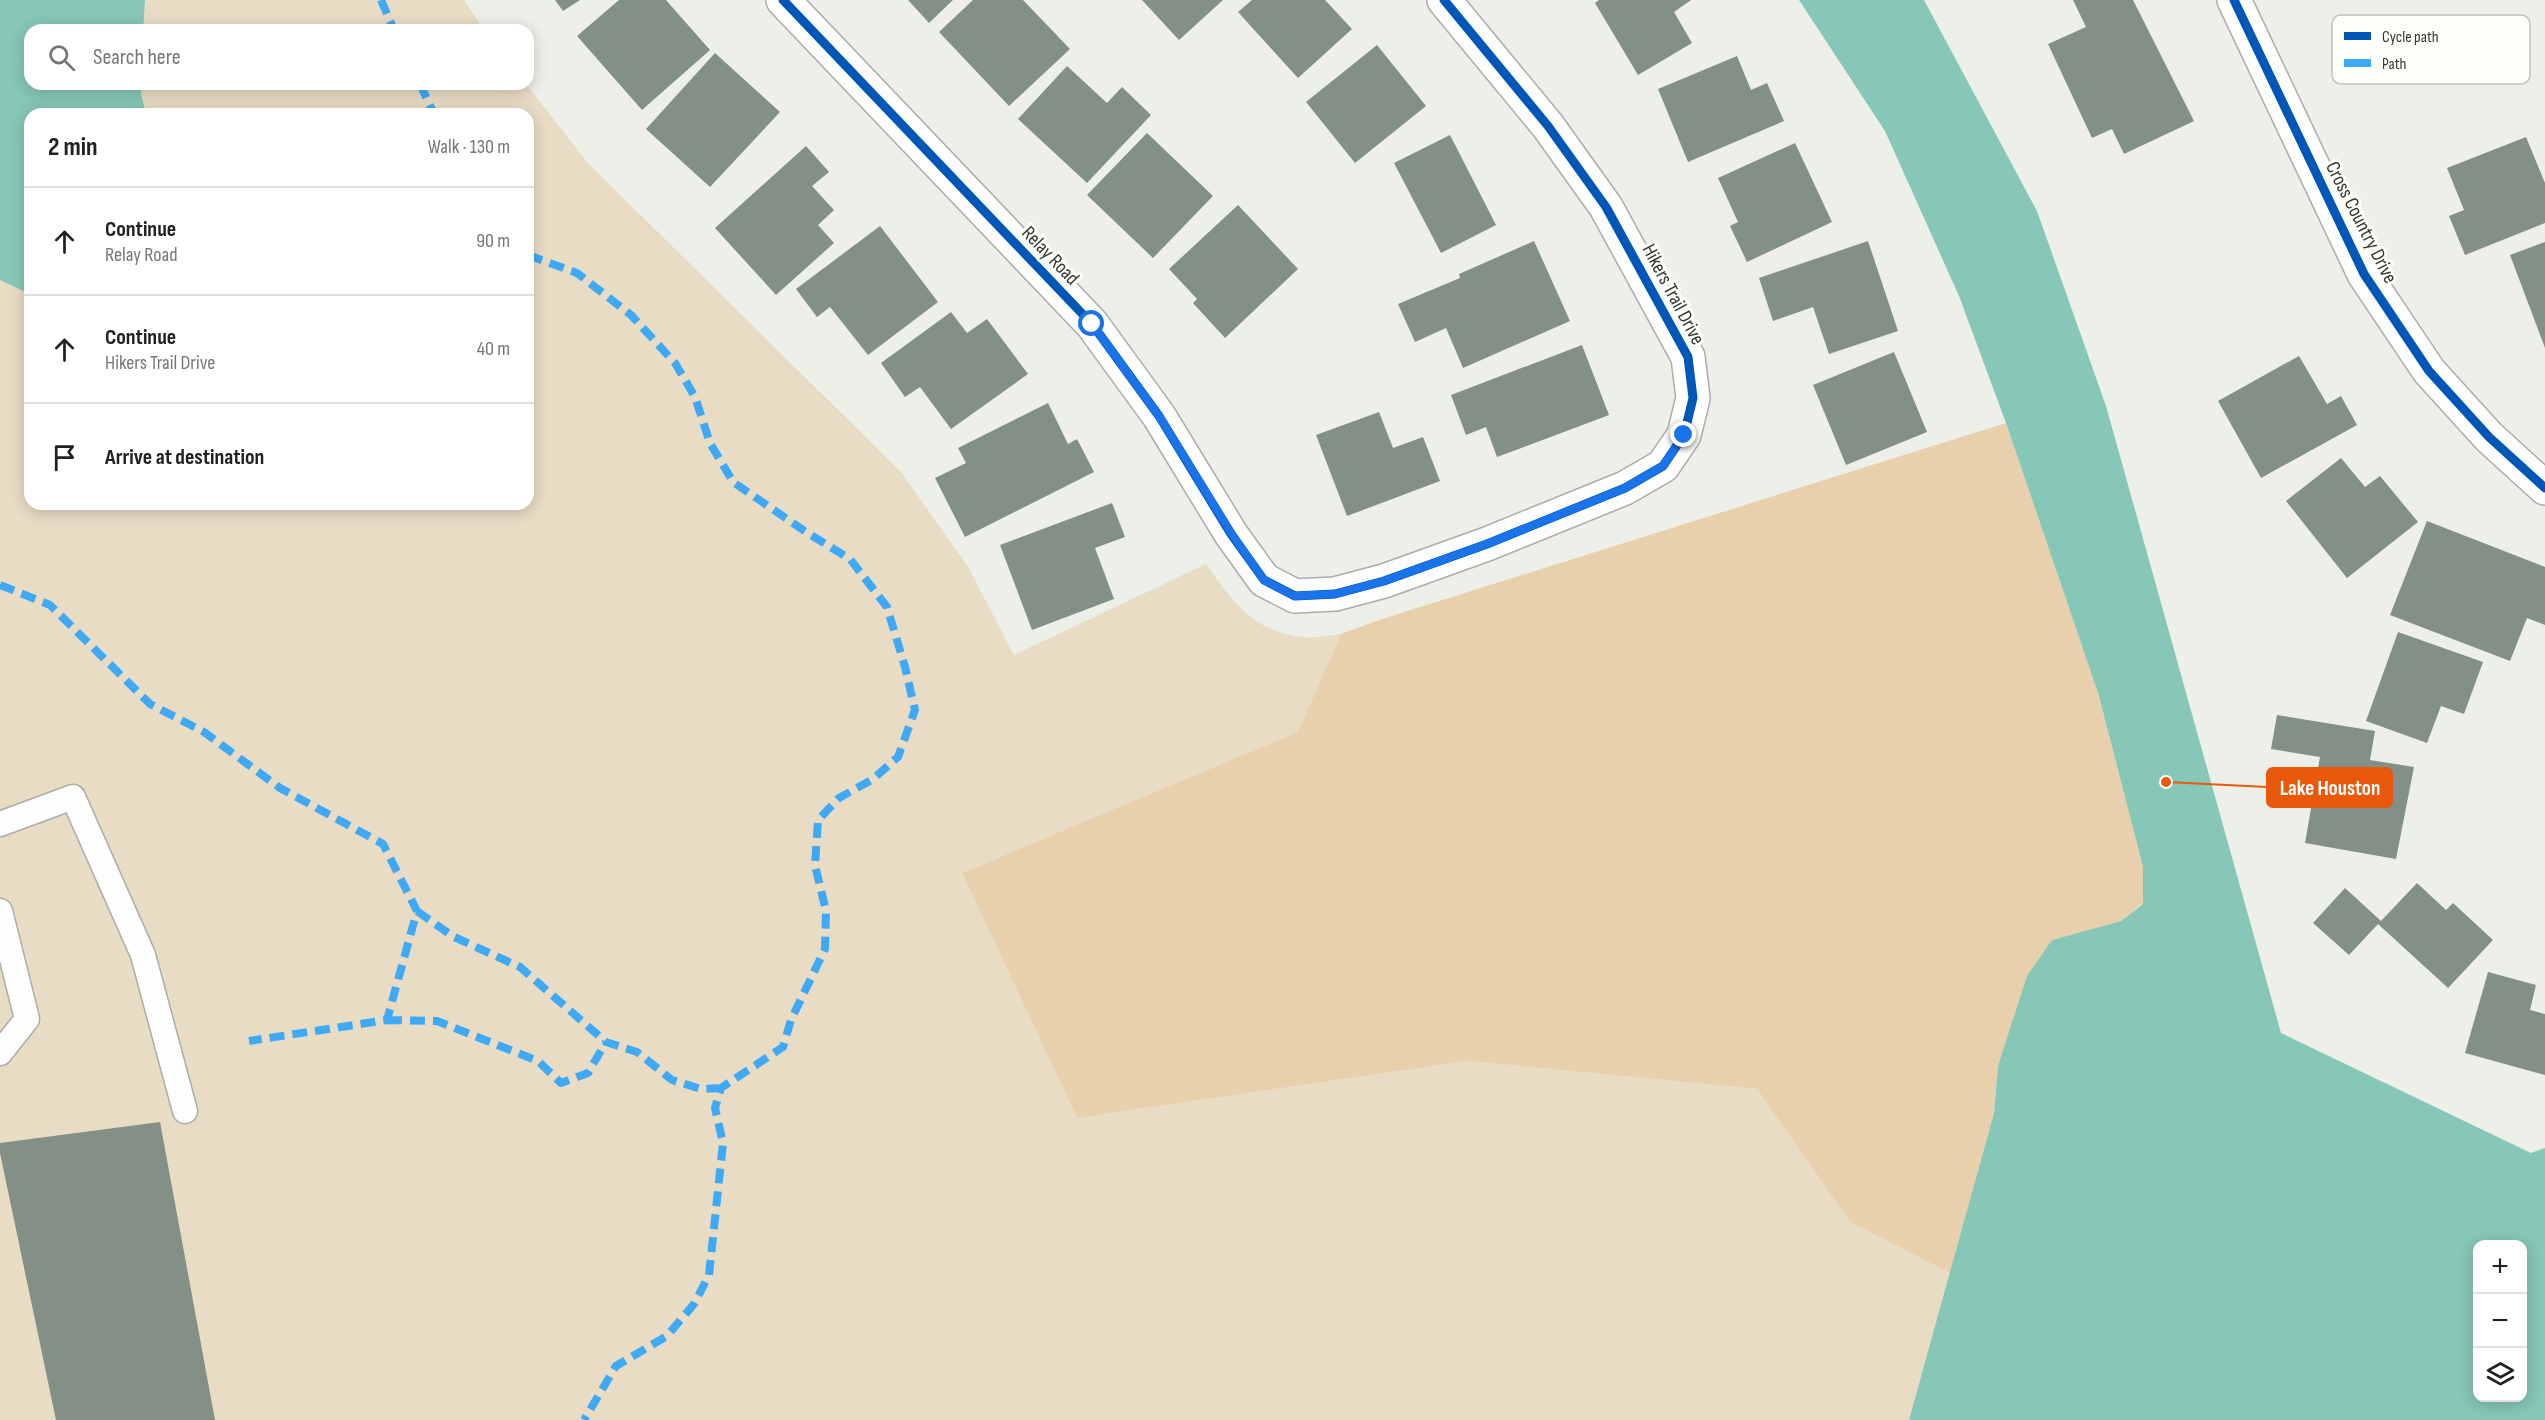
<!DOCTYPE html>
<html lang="en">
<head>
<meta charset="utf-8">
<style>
	body { margin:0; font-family:"Sofia Sans Condensed",sans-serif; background:#f6f6f6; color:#222 }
	.controls { position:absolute; right:18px; bottom:18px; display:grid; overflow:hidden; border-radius:12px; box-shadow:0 3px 15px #0003 }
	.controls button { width:54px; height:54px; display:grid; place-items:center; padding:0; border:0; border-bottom:2px solid #e0e0e0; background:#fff; color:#222; font:30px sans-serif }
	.stop { position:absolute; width:18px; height:18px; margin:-14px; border:4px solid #1a73e8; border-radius:50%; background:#fff }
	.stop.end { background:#1a73e8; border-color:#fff; box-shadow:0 2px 6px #0008 }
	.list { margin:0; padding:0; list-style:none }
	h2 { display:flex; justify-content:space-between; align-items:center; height:78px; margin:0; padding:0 24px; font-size:26px }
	h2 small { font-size:20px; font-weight:400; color:#767676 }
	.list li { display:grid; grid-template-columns:39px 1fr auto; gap:18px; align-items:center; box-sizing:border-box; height:108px; padding:0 24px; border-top:2px solid #e0e0e0 }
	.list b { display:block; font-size:22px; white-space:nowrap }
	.list p { margin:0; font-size:20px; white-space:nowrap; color:#767676 }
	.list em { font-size:20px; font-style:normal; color:#767676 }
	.icon { flex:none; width:33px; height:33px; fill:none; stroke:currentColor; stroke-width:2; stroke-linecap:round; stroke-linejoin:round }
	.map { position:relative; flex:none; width:2545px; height:1420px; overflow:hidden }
	.search { position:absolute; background:#fff; box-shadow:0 3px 15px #0003; left:24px; top:24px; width:510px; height:66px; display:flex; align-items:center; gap:15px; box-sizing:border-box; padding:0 21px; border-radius:18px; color:#767676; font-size:22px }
	.panel { position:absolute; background:#fff; box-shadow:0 3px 15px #0003; left:24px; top:108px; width:510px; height:402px; border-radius:18px }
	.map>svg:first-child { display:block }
</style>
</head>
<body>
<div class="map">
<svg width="2545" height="1420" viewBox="0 0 2545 1420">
	<rect width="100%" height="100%" fill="#ecf0e8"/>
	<path fill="#e9dcc5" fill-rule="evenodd" d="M0 0H464L484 30H30V84H526L588 163 901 472 967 565 1014 655 1206 564C1233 602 1253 632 1304 637 1315 639 1329 635 1341 634L1299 732 962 873 1077 1118 1468 1061 1757 1089 1850 1222 1950 1273 1909 1420H0ZM30 114H528V504H30Z"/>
	<path fill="#e8d0ad" d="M2006 423 2099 696 2143 867V903L2121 921 2052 940 1998 1066 1994 1113 1950 1273 1850 1222 1757 1089 1468 1061 1077 1118 962 873 1298 732 1341 634 1382 619Z"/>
	<path fill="#87c7b7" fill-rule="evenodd" d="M0 0H145L143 30H30V84H141V94L146 114H30V294L0 280Z
		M1799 0H1924L2037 211 2106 406 2281 1033 2531 1153 2545 1148V1420H1909L1994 1113 1998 1066 2027 976 2052 940 2121 921 2143 904V867L2099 696 2006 423 1959 296 1885 131ZM2478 1244H2522V1398H2478Z"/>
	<path fill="#839085" d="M555 0H580L563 11Z
		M619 0H666L710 50 642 110 577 36Z
		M908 0H953L929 23Z
		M973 0H1023L1070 49 1009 106 939 32Z
		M1142 0H1223L1179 40Z
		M1252 0H1325L1352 29 1298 78 1238 12Z
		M1599 0H1691L1674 12 1692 43 1638 75 1595 3Z
		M2073 0H2133L2194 121 2124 154 2112 129 2092 138 2048 44 2086 27Z
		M1377 45 1426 106 1355 163 1306 102Z
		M715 53 780 112 710 187 646 129Z
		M1737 56 1751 90 1767 83 1784 121 1688 162 1658 89Z
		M1067 66 1107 103 1122 87 1151 115 1087 183 1018 119Z
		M1147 133 1213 196 1153 258 1087 195Z
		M1450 135 1496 225 1441 253 1394 163Z
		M2526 137 2545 183V223L2465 255 2449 216 2464 210 2447 168Z
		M1795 143 1832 222 1747 262 1730 226 1738 222 1718 178Z
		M806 146 829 172 812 186 834 210 818 225 834 243 776 295 715 228Z
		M1238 205 1298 269 1225 338 1193 303 1197 299 1169 269Z
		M880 226 938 302 868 355 830 307 817 317 796 289Z
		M1534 241 1570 321 1463 368 1446 328 1415 342 1398 304 1460 278 1459 274Z
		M1868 241 1898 331 1829 354 1813 307 1773 321 1759 278Z
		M2545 242V348L2510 255Z
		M951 312 967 333 987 319 1028 374 951 429 920 387 905 397 881 363Z
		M1582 345 1609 415 1497 457 1486 427 1466 435 1451 395Z
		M1894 352 1927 432 1846 465 1813 385Z
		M2299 356 2327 404 2341 396 2357 425 2261 478 2218 401Z
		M1048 403 1068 444 1077 439 1094 472 965 537 935 478 966 463 958 448Z
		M1379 412 1393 448 1423 437 1440 481 1347 516 1316 435Z
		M2341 458 2365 487 2380 476 2418 522 2347 578 2286 501Z
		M1112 503 1125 537 1095 548 1114 599 1032 630 1000 545Z
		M2427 521 2545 567V625L2527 618 2510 661 2390 615Z
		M2398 632 2483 662 2464 714 2441 706 2427 743 2366 721Z
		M2277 715 2375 731 2370 760 2414 767 2396 859 2305 843 2320 757 2271 749Z
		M2417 883 2446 910 2453 903 2493 940 2448 988 2378 924 2349 955 2313 923 2345 888 2381 921Z
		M2488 972 2536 985 2530 1010 2545 1014V1075L2465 1053Z
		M160 1122 215 1420H56L0 1153V1143Z"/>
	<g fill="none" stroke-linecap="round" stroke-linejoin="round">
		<g stroke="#abada7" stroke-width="27">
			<path id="service" d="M0 824 73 797 143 955 185 1111
				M0 911 27 1019 0 1053"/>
		</g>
		<g stroke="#abada7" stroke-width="36">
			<path id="minor" d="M783 0 1092 324 1159 416 1231 534 1264 580 1295 596 1335 594 1384 581 1487 544 1625 488 1663 466 1684 435 1693 398 1688 357 1606 207 1548 126 1444 0
				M2234 0 2364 274 2429 371 2489 437 2545 488"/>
		</g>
		<use href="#service" stroke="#fcfdfc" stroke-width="24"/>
		<use href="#minor" stroke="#fcfdfc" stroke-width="33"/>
		<path stroke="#3fa9f5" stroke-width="8" stroke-dasharray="15 8" stroke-linecap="butt" d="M381 0 394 30
			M420 84 434 114
			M528 255 577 273 631 315 675 363 695 397 710 443 733 482 806 532 850 559 887 607 905 667 915 710 898 757 873 779 839 798 818 820 815 865 826 911 825 949 791 1020 783 1047 721 1088 715 1108 723 1143 709 1275 694 1304 667 1336 616 1366 584 1420
			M0 585 50 605 150 704 204 732 280 788 383 844 417 911 387 1020 249 1041
			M417 911 452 936 520 967 606 1042 637 1052 672 1080 701 1089 721 1088
			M387 1020 437 1021 538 1061 561 1083 588 1073 606 1042"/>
		<g stroke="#fcfff9" stroke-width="13">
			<path id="cycleway" d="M783 0 1092 324 1159 416 1231 534 1264 580 1295 596 1335 594 1384 581 1487 544 1625 488 1663 466 1684 435 1693 398 1688 357 1606 207 1548 126 1444 0
				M2234 0 2364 274 2429 371 2489 437 2545 488"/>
		</g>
		<use href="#cycleway" stroke="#0057b8" stroke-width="9"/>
	</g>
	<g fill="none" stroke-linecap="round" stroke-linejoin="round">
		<path stroke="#1a73e8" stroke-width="8" d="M1092 324 1159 416 1232 534 1264 580 1294 596 1335 594 1384 581 1487 544 1625 488 1663 466 1684 435"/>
	</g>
	<g text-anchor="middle" stroke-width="6" stroke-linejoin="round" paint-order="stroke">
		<g font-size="20" fill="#343630" stroke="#fcfff9">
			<text transform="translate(2362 222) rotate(63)" y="7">Cross Country Drive</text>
			<text transform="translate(1051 255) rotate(46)" y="7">Relay Road</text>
			<text transform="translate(1674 294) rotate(62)" y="7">Hikers Trail Drive</text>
		</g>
	</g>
	<rect x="2332" y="15" width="198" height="69" rx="9" fill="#fcfff9" stroke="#c0c3bd" stroke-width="1.5"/>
	<rect x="2344" y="32" width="27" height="8" fill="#0057b8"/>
	<rect x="2344" y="59" width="27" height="8" fill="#3fa9f5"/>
	<g font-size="16" fill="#343630">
		<text x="2382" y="42">Cycle path</text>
		<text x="2382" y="69">Path</text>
	</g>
	<path fill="none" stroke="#e8590c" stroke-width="2" d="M2166 782L2267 787"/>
	<circle fill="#e8590c" stroke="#fcfff9" stroke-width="2" cx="2166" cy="782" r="6"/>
	<rect fill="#e8590c" stroke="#e8590c" stroke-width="2" x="2267" y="768" width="125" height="39" rx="6"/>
	<g font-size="21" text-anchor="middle" font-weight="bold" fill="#fff">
		<text x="2330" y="795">Lake Houston</text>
	</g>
</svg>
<div class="controls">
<button>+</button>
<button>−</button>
<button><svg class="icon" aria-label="layers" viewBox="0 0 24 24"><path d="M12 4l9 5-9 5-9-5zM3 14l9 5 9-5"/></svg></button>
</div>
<div class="stop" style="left:1092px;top:324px"></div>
<div class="stop end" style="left:1684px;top:435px"></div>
<div class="search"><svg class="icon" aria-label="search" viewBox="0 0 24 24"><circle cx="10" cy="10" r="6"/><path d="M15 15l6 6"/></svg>Search here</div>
<section class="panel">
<h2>2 min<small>Walk · 130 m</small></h2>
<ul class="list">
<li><svg class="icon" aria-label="ahead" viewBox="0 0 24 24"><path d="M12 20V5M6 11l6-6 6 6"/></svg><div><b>Continue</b><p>Relay Road</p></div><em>90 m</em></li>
<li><svg class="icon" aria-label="ahead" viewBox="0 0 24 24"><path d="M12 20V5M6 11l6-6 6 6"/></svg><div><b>Continue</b><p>Hikers Trail Drive</p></div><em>40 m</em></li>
<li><svg class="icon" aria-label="arrive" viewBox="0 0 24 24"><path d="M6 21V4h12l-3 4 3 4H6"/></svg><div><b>Arrive at destination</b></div></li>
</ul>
</section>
</div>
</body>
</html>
